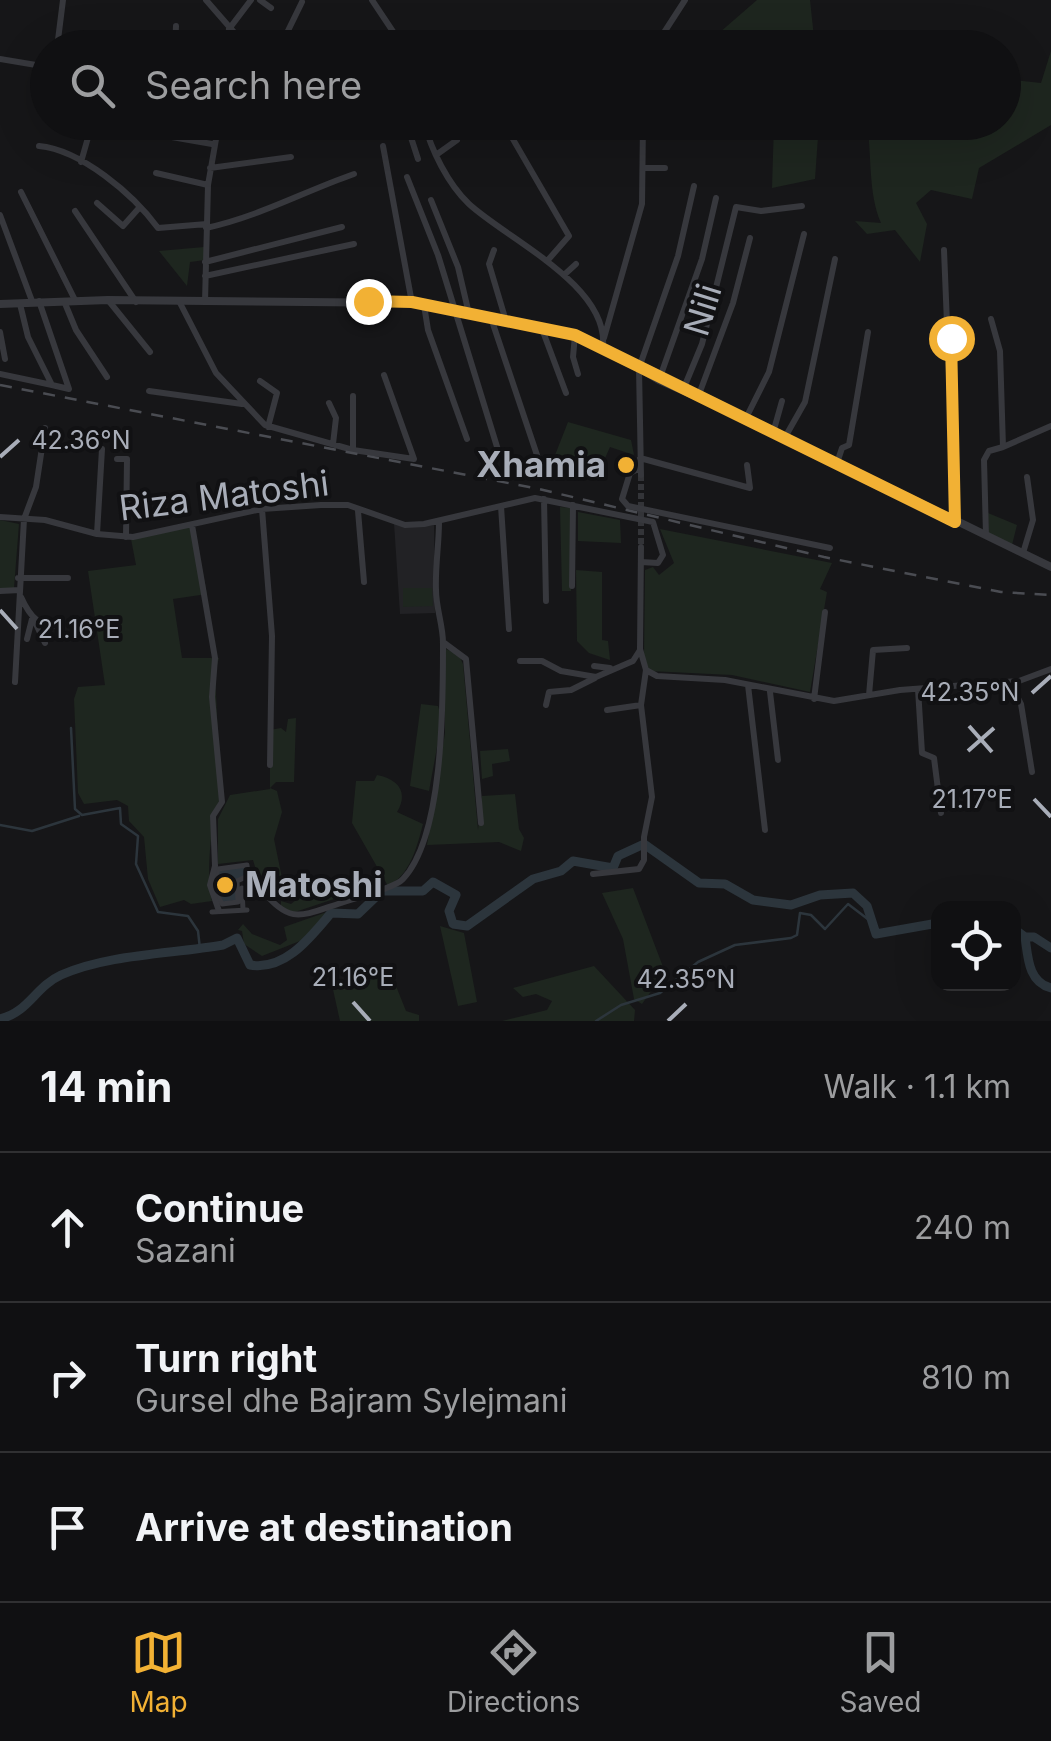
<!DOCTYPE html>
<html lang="en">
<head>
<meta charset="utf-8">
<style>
	body { margin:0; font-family:Inter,sans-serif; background:#19191b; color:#f1f3f6 }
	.controls { position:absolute; right:30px; bottom:30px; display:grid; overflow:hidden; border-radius:20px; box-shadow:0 10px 40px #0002 }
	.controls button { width:90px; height:90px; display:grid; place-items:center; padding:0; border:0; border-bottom:2px solid #303032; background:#101012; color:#f1f3f6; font:50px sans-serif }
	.stop { position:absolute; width:30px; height:30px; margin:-22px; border:8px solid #f2b134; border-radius:50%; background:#fff }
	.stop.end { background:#f2b134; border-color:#fff; box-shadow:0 2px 10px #0008 }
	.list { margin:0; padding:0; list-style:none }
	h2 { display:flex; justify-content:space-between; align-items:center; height:130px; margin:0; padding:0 40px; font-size:42px }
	h2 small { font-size:32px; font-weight:400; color:#9c9d9f }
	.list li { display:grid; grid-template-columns:65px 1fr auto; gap:30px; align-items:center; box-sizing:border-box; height:150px; padding:0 40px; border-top:2px solid #303032 }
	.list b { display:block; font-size:38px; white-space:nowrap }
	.list p { margin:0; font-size:32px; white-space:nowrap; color:#9c9d9f }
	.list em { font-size:32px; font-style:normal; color:#9c9d9f }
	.icon { flex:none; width:55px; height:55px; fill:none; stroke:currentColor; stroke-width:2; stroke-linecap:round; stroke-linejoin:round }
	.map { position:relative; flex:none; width:1051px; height:1021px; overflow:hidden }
	.search { position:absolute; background:#101012; box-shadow:0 10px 40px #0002; left:30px; right:30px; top:30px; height:110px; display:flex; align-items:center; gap:25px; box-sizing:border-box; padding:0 35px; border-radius:55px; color:#9c9d9f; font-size:38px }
	.sheet { height:580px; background:#101012 }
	nav { display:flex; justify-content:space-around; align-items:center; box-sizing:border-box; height:140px; border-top:2px solid #303032; background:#101012; font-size:28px; color:#9c9d9f }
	nav a { display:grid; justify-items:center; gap:5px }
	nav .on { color:#f2b134 }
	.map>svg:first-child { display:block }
</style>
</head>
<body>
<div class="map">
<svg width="1051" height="1021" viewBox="0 0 1051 1021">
	<rect width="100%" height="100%" fill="#161618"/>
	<path fill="#222225" d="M434 522 435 613 400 614 394 523Z"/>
	<path fill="#1e261f" d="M757 0H810L815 47H723L719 33Z
		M1051 51V125L979 168 972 199 931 190 916 203 927 224 920 262 895 230 867 234 855 221 881 223C868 193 872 156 867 123L1004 122V79L1041 83Z
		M774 123H819L815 179 772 188Z
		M204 247 205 260 190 262 187 286 159 251Z
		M568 422 631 440 634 455 610 447 602 465 564 462 559 471 548 473Z
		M560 507 571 508V591H562Z
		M578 512 620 520 621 543 578 541Z
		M988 513 1017 525 1012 545 989 536Z
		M0 520 19 524 14 588 0 589Z
		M194 526 207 594 173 599 182 658H219L215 673 221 799C210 817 206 880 212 901L191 904 184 900 160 907 148 879 144 837 129 821 128 806 117 800 84 804 78 793 74 699 78 687 105 685 88 571 136 565 131 539Z
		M660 529 832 563 820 589 827 592 810 692 732 675 649 671 644 656 645 570 653 567 659 575 674 563Z
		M576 570 602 572V640L608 641 610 660 589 653 577 641Z
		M403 588H432L433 606 403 607Z
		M444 648 459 655 463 664 478 830 482 796 515 794 519 829 524 838 521 851 499 842 427 845 445 733Z
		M421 704 438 706 442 720 429 791 410 786Z
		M296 718 294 782H276L270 788 277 791 282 812 274 839 282 878 272 886 273 894 262 890 253 860 218 864V819L230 795 270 789V730L281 728 286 732 288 719Z
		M508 749 510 761 492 764 493 776 482 779 480 751Z
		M377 775C398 779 409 792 397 812L423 824C417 847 410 875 388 886L352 823 356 781H374Z
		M336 879 367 888 292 913 281 909V901L291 904 320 881Z
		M633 888 665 972 642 1004 634 999 623 939 602 893Z
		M327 912 305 939 262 956 244 944 242 931 238 930 243 924 252 934 280 945 287 940 284 927Z
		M440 926 464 933 477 1002 458 1006Z
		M594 966 635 1010 634 1021H502L547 1010 552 1001 536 994 523 997 513 988Z
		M392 976 406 1011 419 1015V1021H340L332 985Z"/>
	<path fill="#2c353c" d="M245 865 247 875 235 880 237 900 223 902 215 886 219 871Z"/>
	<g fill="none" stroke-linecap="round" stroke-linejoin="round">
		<path stroke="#2c353c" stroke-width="2.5" d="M71 728 75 809 82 815 120 808 121 824 138 836 136 864 158 912 188 916 198 931 200 949
			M0 825 32 831 79 816
			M596 1021 621 1005 660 993 698 962 735 945 791 938 797 935 800 913 811 915 825 929 848 904 869 920"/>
		<path stroke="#2c353c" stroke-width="9" d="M958 908H979
			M1014 929 1025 937C1028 957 1028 982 1051 988
			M1025 937H1034L1051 948
			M0 1019C29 1012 35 987 61 975 108 954 172 954 223 945L237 938 250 965C285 971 310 938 331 913L358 914 382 891H423L433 882 456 895 449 911 453 924 467 926 533 879 561 871 573 861 613 868 618 856 644 844 699 883 725 884 753 900 791 905 820 895 853 893 867 906 876 934 938 923"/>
		<path stroke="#333438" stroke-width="6" stroke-dasharray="6 3" stroke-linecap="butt" d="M641 475V547"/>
		<path stroke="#37383d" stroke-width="5" d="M247 865 248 876 237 881 238 902 222 904 213 886 218 869Z
			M242 888 243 910
			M212 912 247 910"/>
		<path stroke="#37383d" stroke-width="6" d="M206 0 246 46
			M260 0 271 8
			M372 0 404 48
			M229 29 251 0
			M244 44 253 37 283 41 302 2
			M203 45 208 48
			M57 48 63 0
			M175 48 176 26
			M654 48 685 0
			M0 59 48 67
			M406 122 418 159
			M424 122C431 150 448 184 469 204 507 239 608 285 603 346
			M503 122 569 236 548 260
			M148 123 149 122
			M166 136 212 144
			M39 146C81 150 133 194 158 228L207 224
			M383 146 412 303
			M436 155 457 140
			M81 162 89 134
			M210 168 291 157
			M645 168H665
			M156 173 208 185
			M407 177 438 255 498 450
			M21 192 75 300
			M431 200 458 267 469 314
			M97 203 123 226 139 208
			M75 211 136 302
			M0 215 32 301
			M206 228C258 217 305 191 354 174
			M494 250 489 264 506 321
			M944 250 955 521
			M205 262 342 227
			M564 275 576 264
			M205 276 354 244
			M108 300 150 352
			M64 301 76 330 107 377
			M179 301 216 373 265 425 353 450 414 459 384 375
			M205 302 208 185 219 122
			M20 304 28 337 52 385 69 389 39 301
			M424 305 428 330 467 439
			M491 318 540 464
			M542 329 566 393
			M0 332 5 359
			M575 335 573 357 578 374
			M604 338 642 204 643 122
			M0 374 52 385
			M659 380 702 259 716 198
			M260 381 277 393 268 427
			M683 390 702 344 736 207 761 211 802 206
			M149 391 242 404
			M698 397 733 303 750 238
			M329 403 336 418 333 444
			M746 418 769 372 804 234
			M773 433 782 401
			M784 439 805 402 835 259
			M1003 447 1051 426
			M353 450V396
			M640 458 750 488 747 465
			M117 459H127L126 537
			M837 463 842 448 849 445 868 332
			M640 468 630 473 622 499 628 506 830 548
			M641 475 639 368 678 256 694 186
			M544 499 546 601
			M501 506 509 629
			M262 509 272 636 270 765
			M358 511 364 582
			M0 517 45 520 97 534 133 537 262 509 321 505H348L405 525 424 524 535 498 653 522 663 555 658 563 641 562
			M192 525 215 658 212 697 222 802 213 816 215 866 210 885 219 911
			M97 534 102 449
			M986 535 984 460 989 451 1003 447 1000 351 991 319
			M1023 553 1033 520 1027 477
			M18 578H68
			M572 586 573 505
			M0 591 20 590
			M21 597C30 617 39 627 61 626
			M35 622 45 643
			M27 639 32 619
			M443 642 466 659 481 823
			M520 661H542L561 671 596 677 633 661 640 650
			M594 666 610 668
			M646 670 657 676 725 680 834 701 900 690 1019 681 1051 669
			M15 682 24 519 36 487 45 428
			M1010 682 1021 704 1032 772
			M748 685 765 830
			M918 689 922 753 934 758 941 813
			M770 692 778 760
			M869 695 873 650 907 648
			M814 699 825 612
			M546 705 549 692 571 690 595 678
			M607 710 641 705
			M593 874 639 869 644 860V837L652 797 641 705 646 670 640 649 641 547
			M262 890C290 925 301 916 341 903 355 898 395 888 403 879 444 836 443 701 443 643 443 625 436 608 436 590 435 567 439 545 439 522"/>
		<path stroke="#37383d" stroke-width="8" d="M0 304 108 300 412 303 575 335 608 349 659 380 746 418 1051 567"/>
		<path stroke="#4a4c52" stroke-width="2.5" stroke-dasharray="12 10" stroke-linecap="butt" d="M0 385 539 489 824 557 1001 592 1051 595"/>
	</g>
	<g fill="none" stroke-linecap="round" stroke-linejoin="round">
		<path stroke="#f2b134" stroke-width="12" d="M368 301 412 302 575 335 955 522 951 338"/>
	</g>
	<path fill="none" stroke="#a8adb8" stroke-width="4" d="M0 457 19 440M0 610 17 629M1032 693 1051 676M969 726 992 752M968 751 994 728M1034 799 1051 817M353 1002 370 1021M668 1021 686 1004"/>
	<g fill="#f2b134" stroke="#111113" stroke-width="4">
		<circle cx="626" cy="465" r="10"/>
		<circle cx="225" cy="885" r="10"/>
	</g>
	<g text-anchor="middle" stroke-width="8" stroke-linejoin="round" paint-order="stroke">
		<g font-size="35" fill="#a8adb8" stroke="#111113">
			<text transform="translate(703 310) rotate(-73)" y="12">Nili</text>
			<text transform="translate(224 496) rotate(-7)" y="12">Riza Matoshi</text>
		</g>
		<g font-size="35" font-weight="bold" fill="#a8adb8" stroke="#111113" text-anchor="end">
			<text x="606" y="477">Xhamia</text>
			<text x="245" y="897" text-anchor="start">Matoshi</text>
		</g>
	</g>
	<g font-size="25" text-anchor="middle" fill="#a8adb8" stroke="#111113" stroke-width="8" stroke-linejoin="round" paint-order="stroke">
		<text x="81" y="449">42.36°N</text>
		<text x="79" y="638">21.16°E</text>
		<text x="970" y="701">42.35°N</text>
		<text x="972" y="808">21.17°E</text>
		<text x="353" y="986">21.16°E</text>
		<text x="686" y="988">42.35°N</text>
	</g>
</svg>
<div class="controls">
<button><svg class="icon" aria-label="locate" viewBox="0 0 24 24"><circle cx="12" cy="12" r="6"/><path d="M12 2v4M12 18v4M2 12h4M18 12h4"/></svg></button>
</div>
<div class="stop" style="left:951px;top:338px"></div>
<div class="stop end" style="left:368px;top:301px"></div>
<div class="search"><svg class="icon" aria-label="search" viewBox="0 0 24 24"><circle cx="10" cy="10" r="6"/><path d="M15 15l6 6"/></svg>Search here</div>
</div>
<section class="sheet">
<h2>14 min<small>Walk · 1.1 km</small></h2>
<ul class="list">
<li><svg class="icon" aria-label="ahead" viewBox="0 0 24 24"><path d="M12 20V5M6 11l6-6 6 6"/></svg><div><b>Continue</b><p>Sazani</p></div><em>240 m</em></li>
<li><svg class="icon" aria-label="right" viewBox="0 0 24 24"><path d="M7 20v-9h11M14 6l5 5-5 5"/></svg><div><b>Turn right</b><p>Gursel dhe Bajram Sylejmani</p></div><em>810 m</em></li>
<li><svg class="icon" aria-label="arrive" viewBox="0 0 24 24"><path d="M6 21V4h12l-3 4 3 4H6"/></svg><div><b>Arrive at destination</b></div></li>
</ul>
</section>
<nav>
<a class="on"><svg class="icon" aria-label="map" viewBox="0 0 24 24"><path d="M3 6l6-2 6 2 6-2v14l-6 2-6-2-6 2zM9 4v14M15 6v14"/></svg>Map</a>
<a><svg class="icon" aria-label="directions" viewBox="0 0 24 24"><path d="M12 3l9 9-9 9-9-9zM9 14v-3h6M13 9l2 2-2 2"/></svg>Directions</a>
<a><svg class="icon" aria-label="saved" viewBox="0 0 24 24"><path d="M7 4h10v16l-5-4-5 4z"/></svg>Saved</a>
</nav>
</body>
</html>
